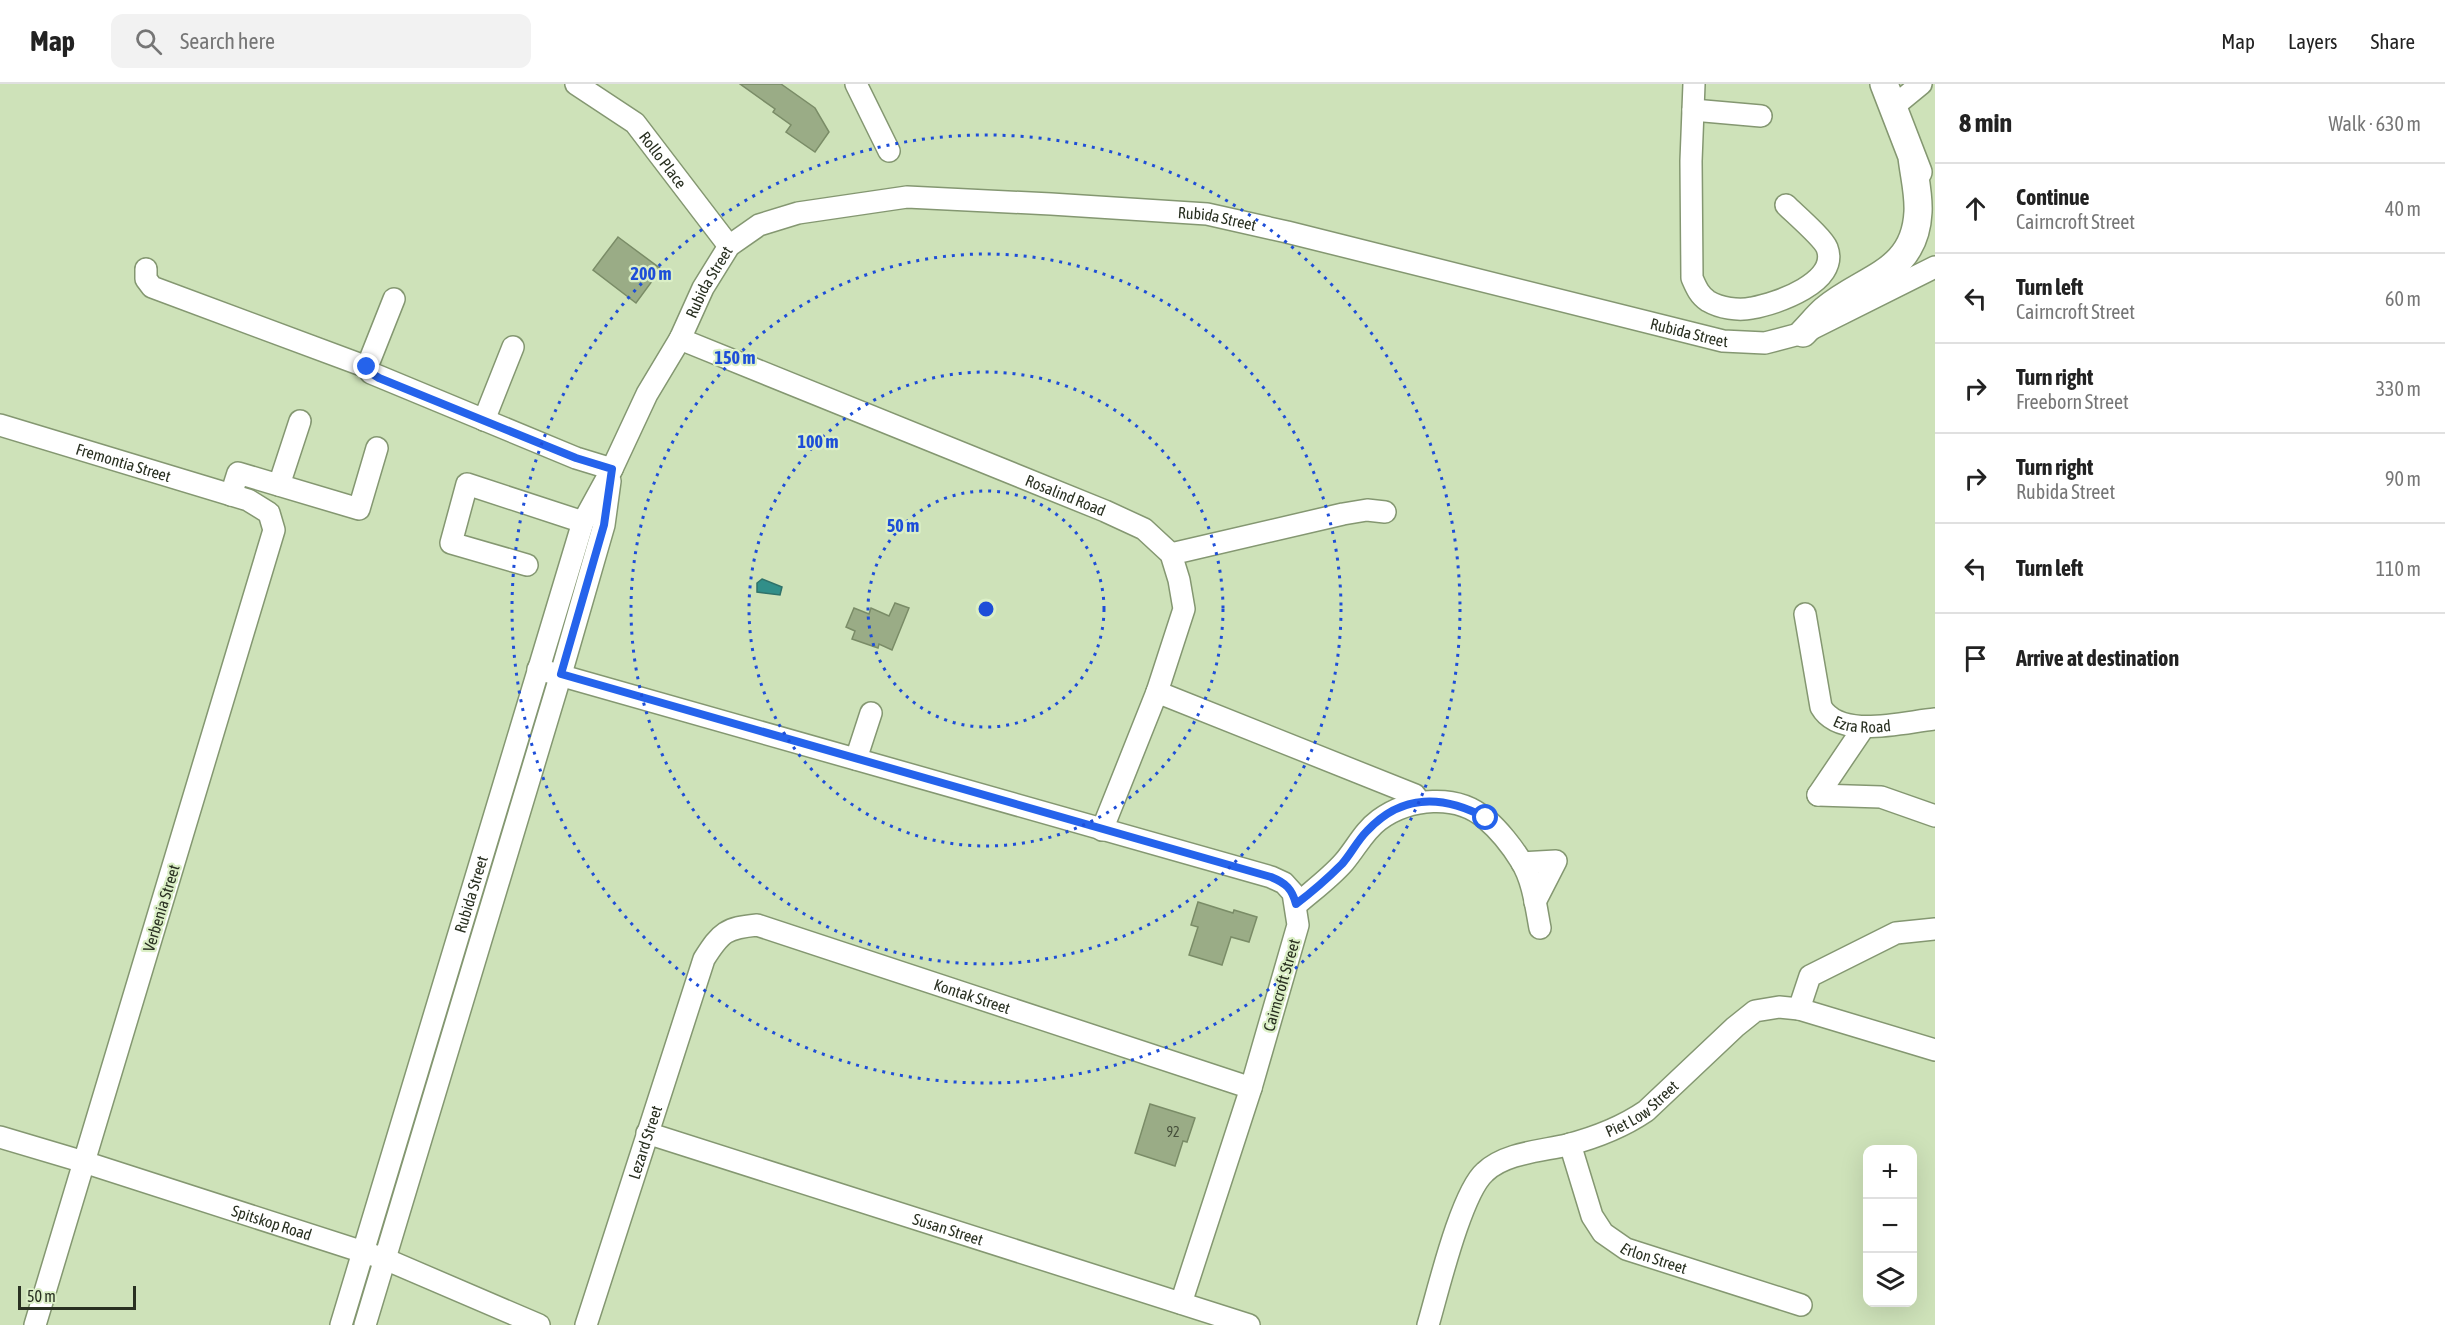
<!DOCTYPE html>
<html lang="en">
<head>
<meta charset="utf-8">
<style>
	body { margin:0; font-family:"Asap Condensed",sans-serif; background:#f2f2f2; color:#222 }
	.controls { position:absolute; right:18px; bottom:18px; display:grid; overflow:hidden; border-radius:12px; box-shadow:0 6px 24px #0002 }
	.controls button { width:54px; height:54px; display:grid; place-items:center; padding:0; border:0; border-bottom:2px solid #e0e0e0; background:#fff; color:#222; font:30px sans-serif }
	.scale { position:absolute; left:18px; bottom:15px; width:118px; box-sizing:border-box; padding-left:6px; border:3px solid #293021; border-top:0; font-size:16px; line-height:21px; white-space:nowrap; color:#293021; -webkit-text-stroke:4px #dbefc6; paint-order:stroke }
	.stop { position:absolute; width:18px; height:18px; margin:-14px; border:4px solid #2563eb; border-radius:50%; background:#fff }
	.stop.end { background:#2563eb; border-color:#fff; box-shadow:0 2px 6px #0008 }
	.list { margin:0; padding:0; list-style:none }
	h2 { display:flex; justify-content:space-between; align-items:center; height:78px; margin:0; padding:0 24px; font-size:26px }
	h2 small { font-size:20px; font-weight:400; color:#767676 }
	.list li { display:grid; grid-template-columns:39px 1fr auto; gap:18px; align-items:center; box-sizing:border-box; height:90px; padding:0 24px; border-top:2px solid #e0e0e0 }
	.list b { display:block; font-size:22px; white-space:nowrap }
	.list p { margin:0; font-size:20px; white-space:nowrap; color:#767676 }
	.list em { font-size:20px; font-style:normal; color:#767676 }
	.icon { flex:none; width:33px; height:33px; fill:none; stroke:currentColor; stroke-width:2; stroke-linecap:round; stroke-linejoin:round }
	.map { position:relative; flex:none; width:1935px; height:1241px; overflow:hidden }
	header { display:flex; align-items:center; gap:36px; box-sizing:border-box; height:84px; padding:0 30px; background:#fff; border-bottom:2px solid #e0e0e0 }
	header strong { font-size:28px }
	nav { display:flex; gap:33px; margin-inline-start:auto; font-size:21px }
	.search { width:420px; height:54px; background:#f2f2f2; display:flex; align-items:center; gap:15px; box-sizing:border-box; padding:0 21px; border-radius:12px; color:#767676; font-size:22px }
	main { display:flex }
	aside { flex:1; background:#fff }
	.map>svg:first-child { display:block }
</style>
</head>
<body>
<header>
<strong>Map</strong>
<div class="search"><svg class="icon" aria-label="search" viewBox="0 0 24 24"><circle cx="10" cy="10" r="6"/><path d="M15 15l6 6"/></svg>Search here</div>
<nav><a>Map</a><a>Layers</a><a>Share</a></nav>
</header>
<main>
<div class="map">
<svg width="1935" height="1241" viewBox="0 0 1935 1241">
	<rect width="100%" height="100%" fill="#cee2b9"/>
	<path fill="#318f89" stroke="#2f726a" stroke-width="1.5" d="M762 495 782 503 780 511 757 508V499Z"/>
	<path fill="#9aac86" stroke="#7a8c67" stroke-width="1.5" d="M740 0H781L815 24 829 48 815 68 786 48 791 41 773 28 775 25Z
		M618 153 661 185 636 219 593 186Z
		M895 519 909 524 892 566 879 560 878 564 852 555 855 547 846 543 854 524 869 530 871 524 889 532Z
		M1198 818 1233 829 1234 826 1257 833 1249 858 1231 853 1222 881 1189 871 1198 843 1191 841Z
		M1150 1020 1195 1034 1187 1058 1183 1057 1175 1082 1135 1069Z"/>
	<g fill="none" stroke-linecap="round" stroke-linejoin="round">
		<g stroke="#849771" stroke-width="24">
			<g id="minor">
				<path id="s1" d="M576 0 635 39 729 162"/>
				<path d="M856 0 889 67"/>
				<path d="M1694 0 1691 77 1692 194C1696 203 1699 211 1708 217 1720 224 1738 227 1752 224 1776 220 1840 198 1827 164 1823 154 1795 130 1786 121"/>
				<path d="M1893 23 1921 0"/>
				<path d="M1693 26 1761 32"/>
				<path d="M146 185V195L152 203 367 283"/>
				<path d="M394 215 367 283 371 289 576 374 612 385"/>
				<path id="s2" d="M680 255 1105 427 1144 445 1171 470 1179 496 1184 525 1157 608 1102 746"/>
				<path d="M484 336 513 263"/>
				<path id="s3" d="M0 341 248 416 269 429 274 446 35 1241"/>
				<path d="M279 401 300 337"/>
				<path d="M231 411 238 389 359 425 377 364"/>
				<path d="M1171 470 1343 430 1367 426 1385 428"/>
				<path d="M527 481 451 459 467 400 583 438"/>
				<path id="s4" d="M1805 530 1821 623C1840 656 1903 638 1935 635"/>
				<path d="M538 585 1271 793 1284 799 1293 809 1298 841 1251 1004 1181 1219"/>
				<path d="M1157 608 1415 711"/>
				<path d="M856 675 871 629"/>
				<path d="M1818 711 1881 713 1935 732"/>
				<path d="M1818 711 1864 643"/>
				<path d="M1522 779 1556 777 1535 818"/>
				<path d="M1296 821C1312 807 1330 794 1344 778 1356 764 1364 747 1379 736 1409 714 1457 709 1486 735 1499 746 1513 764 1521 777 1533 796 1536 823 1540 844"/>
				<path d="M1799 925 1810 892 1896 849 1935 845"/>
				<path id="s5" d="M647 1049 1249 1241"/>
				<path id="s6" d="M0 1053 84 1078 385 1175 539 1241"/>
				<path id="s7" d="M1570 1060 1592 1132 1603 1149 1626 1165 1801 1221"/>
				<path id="s8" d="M341 1241 583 438 612 385 647 310 680 255 703 204 729 162 759 141 798 129 907 113 1051 120 1207 130 1287 148 1723 257 1765 259 1803 249 1935 183"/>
				<path d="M365 1241 561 590 604 441 610 397"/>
				<path id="s9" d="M586 1241 704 875C721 848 726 844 757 841L1251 1004"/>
				<path id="s10" d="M1428 1241C1438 1207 1461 1109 1485 1088 1505 1069 1541 1067 1567 1061 1594 1054 1624 1042 1646 1027L1735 943 1755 927 1779 923 1799 925 1935 966"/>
			</g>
		</g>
		<g stroke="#849771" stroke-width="30">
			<path id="major" d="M1884 0 1918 88
				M1803 249C1811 241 1817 233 1825 226 1864 193 1915 190 1918 128 1919 110 1914 91 1912 73"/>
		</g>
		<use href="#minor" stroke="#fff" stroke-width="21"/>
		<use href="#major" stroke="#fff" stroke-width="27"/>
	</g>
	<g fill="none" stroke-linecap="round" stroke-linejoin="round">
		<path stroke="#2563eb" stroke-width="8" d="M367 283 371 289 379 294 576 374 612 385 604 441 561 590 1271 793C1286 799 1292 805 1296 820 1312 808 1327 795 1342 780 1351 770 1357 757 1367 747 1402 709 1444 711 1486 734"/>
	</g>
	<g fill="none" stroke="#1d4ed8" stroke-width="3" stroke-dasharray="3 6">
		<circle cx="986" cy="525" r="118"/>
		<circle cx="986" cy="525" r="237"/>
		<circle cx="986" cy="525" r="355"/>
		<circle cx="986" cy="525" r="474"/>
	</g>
	<g text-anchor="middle" stroke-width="4.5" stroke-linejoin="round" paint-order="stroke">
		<g font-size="14" fill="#454f3a">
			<text x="1173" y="1053">92</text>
		</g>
		<g font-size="16" fill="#293021" stroke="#dbefc6">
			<text dy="6" stroke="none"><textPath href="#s1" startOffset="117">Rollo Place</textPath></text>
			<text dy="6" stroke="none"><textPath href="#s8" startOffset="1650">Rubida Street</textPath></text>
			<text dy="6" stroke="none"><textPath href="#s8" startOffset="1110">Rubida Street</textPath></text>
			<text dy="6" stroke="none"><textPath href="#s8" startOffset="2136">Rubida Street</textPath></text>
			<text dy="6" stroke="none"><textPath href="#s3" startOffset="129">Fremontia Street</textPath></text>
			<text dy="6" stroke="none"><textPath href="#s2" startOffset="416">Rosalind Road</textPath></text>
			<text dy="6" stroke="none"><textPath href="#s4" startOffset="142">Ezra Road</textPath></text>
			<text dy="6" stroke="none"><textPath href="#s8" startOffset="450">Rubida Street</textPath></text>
			<text transform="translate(161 824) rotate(-73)" y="6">Verbenia Street</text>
			<text transform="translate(1281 901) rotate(-74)" y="6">Cairncroft Street</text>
			<text dy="6" stroke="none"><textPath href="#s9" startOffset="678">Kontak Street</textPath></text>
			<text dy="6" stroke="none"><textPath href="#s10" startOffset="336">Piet Low Street</textPath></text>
			<text dy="6" stroke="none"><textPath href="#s9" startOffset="192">Lezard Street</textPath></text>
			<text dy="6" stroke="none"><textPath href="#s6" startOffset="285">Spitskop Road</textPath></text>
			<text dy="6" stroke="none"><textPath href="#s5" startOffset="316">Susan Street</textPath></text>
			<text dy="6" stroke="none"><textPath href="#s7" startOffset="153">Erlon Street</textPath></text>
		</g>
	</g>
	<circle cx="986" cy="525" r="9" fill="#1d4ed8" stroke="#dbefc6" stroke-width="3"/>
	<g font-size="18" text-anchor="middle" font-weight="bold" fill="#1d4ed8" stroke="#dbefc6" stroke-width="4.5" stroke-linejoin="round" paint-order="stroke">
		<text x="651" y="196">200 m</text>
		<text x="735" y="280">150 m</text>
		<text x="818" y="364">100 m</text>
		<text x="903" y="448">50 m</text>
	</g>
</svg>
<div class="controls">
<button>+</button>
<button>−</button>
<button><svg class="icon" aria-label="layers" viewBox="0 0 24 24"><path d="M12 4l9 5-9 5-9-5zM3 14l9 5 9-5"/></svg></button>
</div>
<div class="scale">50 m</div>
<div class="stop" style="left:1486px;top:734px"></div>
<div class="stop end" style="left:367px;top:283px"></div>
</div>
<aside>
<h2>8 min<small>Walk · 630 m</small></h2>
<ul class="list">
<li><svg class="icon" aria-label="ahead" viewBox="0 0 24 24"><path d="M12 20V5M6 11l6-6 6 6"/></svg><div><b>Continue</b><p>Cairncroft Street</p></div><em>40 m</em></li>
<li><svg class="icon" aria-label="left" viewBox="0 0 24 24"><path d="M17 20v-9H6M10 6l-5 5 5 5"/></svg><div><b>Turn left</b><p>Cairncroft Street</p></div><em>60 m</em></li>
<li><svg class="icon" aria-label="right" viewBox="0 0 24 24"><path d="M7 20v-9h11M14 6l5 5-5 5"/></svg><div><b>Turn right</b><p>Freeborn Street</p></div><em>330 m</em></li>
<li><svg class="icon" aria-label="right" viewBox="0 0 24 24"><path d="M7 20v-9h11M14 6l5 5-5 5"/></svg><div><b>Turn right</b><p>Rubida Street</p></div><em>90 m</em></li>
<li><svg class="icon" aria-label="left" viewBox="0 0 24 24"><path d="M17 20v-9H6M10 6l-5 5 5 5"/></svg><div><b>Turn left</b></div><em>110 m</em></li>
<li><svg class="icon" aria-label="arrive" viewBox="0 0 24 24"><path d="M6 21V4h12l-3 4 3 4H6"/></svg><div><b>Arrive at destination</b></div></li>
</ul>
</aside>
</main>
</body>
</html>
